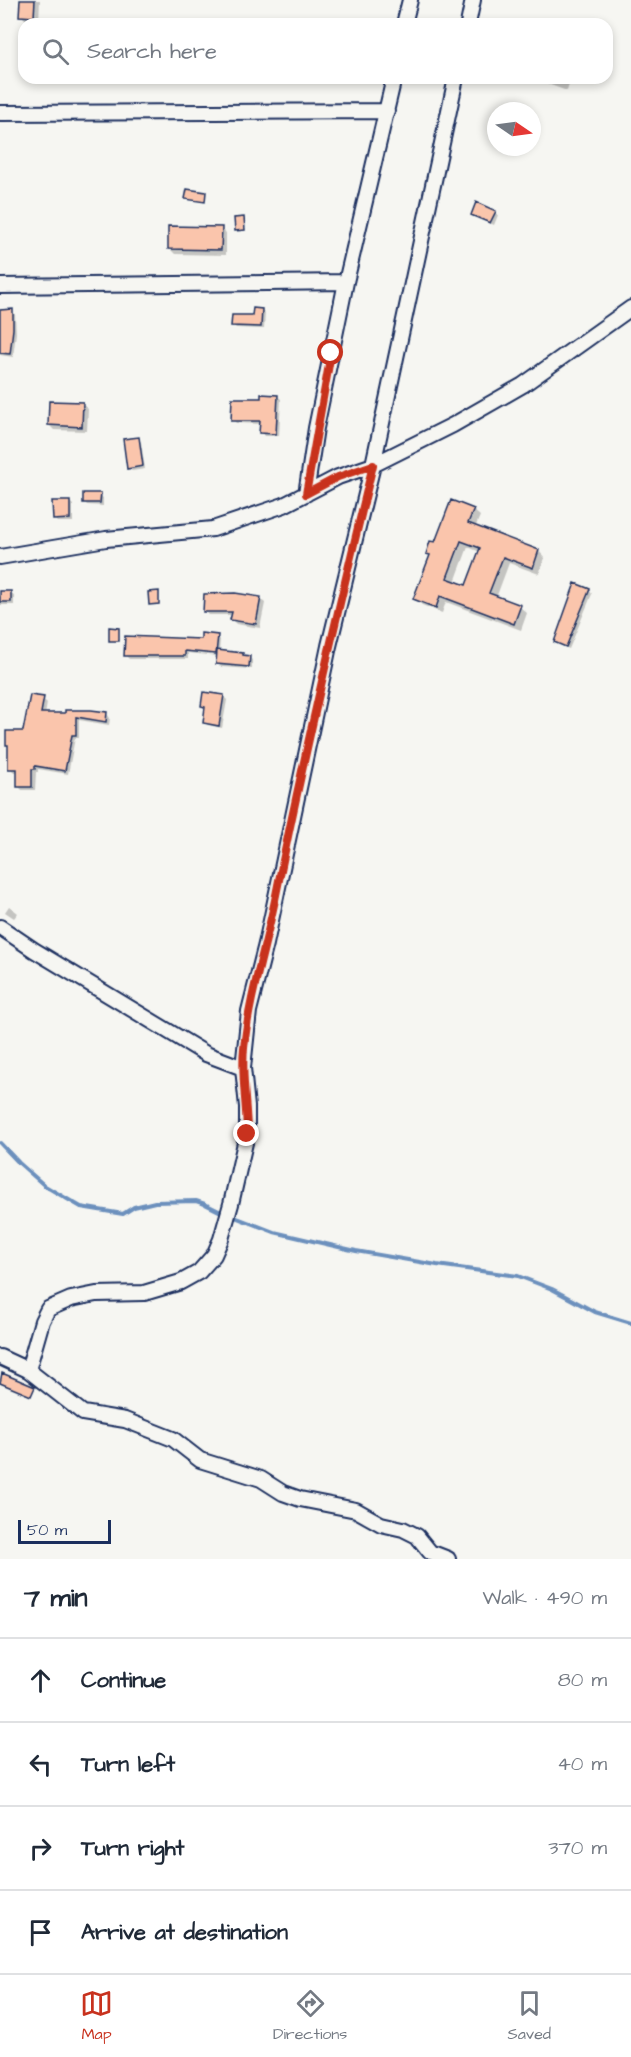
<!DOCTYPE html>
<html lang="en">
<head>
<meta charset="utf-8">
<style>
	body { margin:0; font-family:"Architects Daughter",sans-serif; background:#f6f6f7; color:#1f2937 }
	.compass { position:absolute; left:487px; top:102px; width:54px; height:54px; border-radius:50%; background:#fff; box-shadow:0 3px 9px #0003; rotate:103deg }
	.scale { position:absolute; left:18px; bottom:15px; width:93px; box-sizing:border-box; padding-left:6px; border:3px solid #1b2f5e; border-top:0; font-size:16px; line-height:21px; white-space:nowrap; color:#1b2f5e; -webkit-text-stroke:4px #f6f6f2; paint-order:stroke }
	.stop { position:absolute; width:18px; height:18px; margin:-14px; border:4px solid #c8321e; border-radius:50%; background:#fff }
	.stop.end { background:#c8321e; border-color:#fff; box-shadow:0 2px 6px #0008 }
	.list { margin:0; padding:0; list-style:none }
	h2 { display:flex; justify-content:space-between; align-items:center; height:78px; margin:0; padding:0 24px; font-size:26px }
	h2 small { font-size:20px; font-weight:400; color:#747a83 }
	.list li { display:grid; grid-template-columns:39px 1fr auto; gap:18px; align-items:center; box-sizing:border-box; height:84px; padding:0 24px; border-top:2px solid #e0e1e3 }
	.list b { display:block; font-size:22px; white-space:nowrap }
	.list em { font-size:20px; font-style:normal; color:#747a83 }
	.icon { flex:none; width:33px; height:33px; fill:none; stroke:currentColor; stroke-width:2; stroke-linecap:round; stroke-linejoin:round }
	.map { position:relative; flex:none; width:631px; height:1559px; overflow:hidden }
	.search { position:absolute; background:#fff; box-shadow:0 3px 9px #0003; left:18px; right:18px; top:18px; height:66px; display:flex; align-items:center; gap:15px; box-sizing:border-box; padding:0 21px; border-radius:18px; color:#747a83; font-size:22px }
	.sheet { height:414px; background:#fff }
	nav { display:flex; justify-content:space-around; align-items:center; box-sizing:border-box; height:84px; border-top:2px solid #e0e1e3; background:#fff; font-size:16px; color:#747a83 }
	nav a { display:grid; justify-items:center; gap:3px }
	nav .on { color:#c8321e }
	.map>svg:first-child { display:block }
</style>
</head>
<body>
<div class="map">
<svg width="631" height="1559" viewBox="0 0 631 1559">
	<rect width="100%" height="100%" fill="#f6f6f2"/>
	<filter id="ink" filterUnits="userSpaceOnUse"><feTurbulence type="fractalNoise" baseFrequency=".0167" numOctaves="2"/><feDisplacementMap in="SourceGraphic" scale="12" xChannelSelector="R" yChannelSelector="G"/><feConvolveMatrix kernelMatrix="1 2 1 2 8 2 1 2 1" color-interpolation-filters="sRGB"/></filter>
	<g filter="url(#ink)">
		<path fill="#0003" fill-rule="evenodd" d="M22 0H40L39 21 26 20 21 15Z
			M531 78H571L567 91Z
			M495 212 498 215 494 225 473 215Z
			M221 228 226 233V255L175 254 170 249Z
			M262 310 265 313 264 329 236 328 233 325 254 317Z
			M0 311H12L15 314 16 333 13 357 0 355Z
			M277 396 281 399 279 436H264L261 432V424L236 423 233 420 263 400Z
			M82 404 88 409 87 431 54 430 49 425Z
			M138 438 141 442 145 469 132 471 128 468Z
			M100 495 103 498V506L87 505 84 502Z
			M70 502 73 505V522H57L54 519Z
			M473 510 480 516 475 528 539 551 545 558 539 574 509 563 496 598 520 607 527 613 521 630 446 602 442 613 422 605 415 599 431 556 428 553ZM468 547 480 552 467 587 455 582Z
			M589 590 592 594 569 649 559 644 556 641Z
			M0 592H10L14 595V605H0Z
			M260 599 265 603 260 628 236 624 232 620 233 615H209L205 611Z
			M217 636 220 640 219 652 242 654 249 657 252 660V669L221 667 218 663V656L188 653V659H129L126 656Z
			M224 697 227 700 222 728 208 725 204 722 205 709 202 706Z
			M43 699 47 703 45 715 107 714 110 718 109 725 79 720V738H75L68 774 38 769V772H36L35 790H22L18 786 19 772H14L10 768V747L7 744 24 733Z
			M9 906 18 913 14 918 5 912Z"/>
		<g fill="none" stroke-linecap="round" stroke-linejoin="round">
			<path stroke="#6c90bd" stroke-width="4" d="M0 1143 19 1163 45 1186 81 1207 123 1214 134 1207 155 1202 196 1201 205 1204 225 1214
				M232 1216 274 1232 356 1251 437 1265 518 1276 552 1289 595 1312 631 1323"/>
		</g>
		<path fill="#fac5ac" stroke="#1b2f5e" stroke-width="1.5" fill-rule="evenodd" d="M20 0H35L34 17 19 16Z
			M187 189 206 192 205 202 185 199Z
			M476 202 496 211 490 223 471 215Z
			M244 217 245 230 235 231 234 218Z
			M168 226 222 227 221 250 168 249Z
			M253 308 262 309 261 327 231 326 232 315H252Z
			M13 309V329L10 354 0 353V310Z
			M261 394 278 395 276 434 259 433 260 421H231L232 398H261Z
			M49 401 83 402 82 427 48 425Z
			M139 437 143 466 127 469 123 439Z
			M83 493H101L100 503H83Z
			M451 500 474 509 468 523 539 550 533 568 503 557 489 593 521 605 514 624 440 596 436 608 413 599 430 555 426 554 430 541 435 542ZM461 541 480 548 466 585 447 578Z
			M52 501H70V519L53 520Z
			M575 583 590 589 566 647 554 642Z
			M0 591H11V602H0Z
			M159 591V604L149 605 148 592Z
			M235 593 261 597 256 624 230 620 232 612H203L204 594Z
			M109 627 119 628V641H109Z
			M201 633 218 635 216 654 185 651V656H124L125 636 201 639Z
			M217 650 243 653V655L250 656 249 667 216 664Z
			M203 692 224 695 219 726 203 723 205 707 201 706Z
			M30 695 44 697 41 713H65V710H91L107 712 106 722 76 717V735H72L65 771 35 766V769H32V787H17V769H8V745H6V731H23Z
			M2 1373 35 1387 31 1396 0 1383Z"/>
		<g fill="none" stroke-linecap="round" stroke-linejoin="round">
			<g stroke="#1b2f5e" stroke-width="18">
				<path id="minor" d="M404 24 410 0
					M468 24 473 0
					M0 113 387 111
					M0 286 346 282
					M306 494 316 428 346 282 394 78
					M0 557 106 539 213 529 284 505 338 477 373 465 453 425 523 385 631 308
					M0 927 34 950 206 1054 243 1068
					M0 1357 28 1370 83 1413 125 1420 173 1439 200 1460 261 1479 283 1493 300 1499 356 1510 381 1524 403 1529 417 1536 430 1552 448 1559
					M28 1370 42 1321 48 1309 71 1299 96 1294 144 1293 181 1282 199 1272 214 1255 221 1239 231 1204 247 1134V1107L243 1068 249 1011 266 944 329 646 373 465 456 78"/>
			</g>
			<use href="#minor" stroke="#f6f6f2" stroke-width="14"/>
		</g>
	</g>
	<g fill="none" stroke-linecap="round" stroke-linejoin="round" filter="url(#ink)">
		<path stroke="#c8321e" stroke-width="8" d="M247 1134C247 1105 241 1076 244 1048 249 998 265 949 275 900 304 754 338 609 373 465L338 477 306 494 331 353"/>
	</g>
</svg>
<svg class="compass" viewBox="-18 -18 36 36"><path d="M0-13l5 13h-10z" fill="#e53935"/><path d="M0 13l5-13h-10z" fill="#747a83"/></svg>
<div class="scale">50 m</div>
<div class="stop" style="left:331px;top:353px"></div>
<div class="stop end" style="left:247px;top:1134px"></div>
<div class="search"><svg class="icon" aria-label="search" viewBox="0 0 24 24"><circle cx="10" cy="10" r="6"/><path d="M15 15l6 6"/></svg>Search here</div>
</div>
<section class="sheet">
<h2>7 min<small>Walk · 490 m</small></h2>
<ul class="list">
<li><svg class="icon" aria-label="ahead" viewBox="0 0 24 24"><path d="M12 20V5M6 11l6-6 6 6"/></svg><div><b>Continue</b></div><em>80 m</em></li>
<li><svg class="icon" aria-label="left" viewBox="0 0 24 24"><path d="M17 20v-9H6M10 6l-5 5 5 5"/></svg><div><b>Turn left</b></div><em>40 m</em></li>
<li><svg class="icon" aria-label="right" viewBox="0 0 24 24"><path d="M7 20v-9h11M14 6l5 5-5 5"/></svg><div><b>Turn right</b></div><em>370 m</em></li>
<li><svg class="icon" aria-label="arrive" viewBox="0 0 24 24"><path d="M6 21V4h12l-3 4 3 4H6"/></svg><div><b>Arrive at destination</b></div></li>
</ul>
</section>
<nav>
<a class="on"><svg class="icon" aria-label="map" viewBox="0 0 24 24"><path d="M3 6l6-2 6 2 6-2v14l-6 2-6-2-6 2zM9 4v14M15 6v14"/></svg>Map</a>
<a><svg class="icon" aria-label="directions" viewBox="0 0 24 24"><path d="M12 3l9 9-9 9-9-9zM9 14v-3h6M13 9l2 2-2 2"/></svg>Directions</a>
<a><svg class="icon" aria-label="saved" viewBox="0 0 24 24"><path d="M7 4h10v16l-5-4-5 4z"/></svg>Saved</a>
</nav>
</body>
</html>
